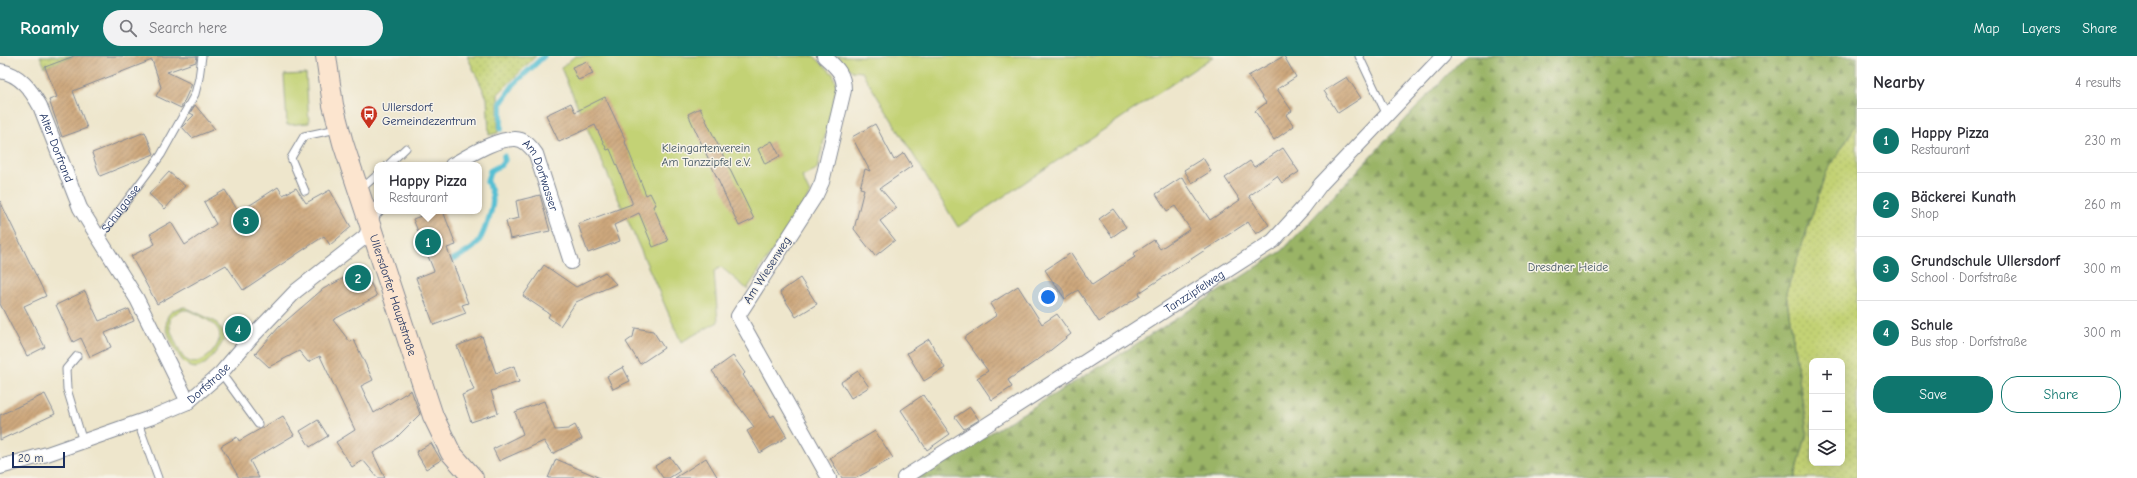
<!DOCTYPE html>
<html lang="en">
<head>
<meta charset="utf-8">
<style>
	body { margin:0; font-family:"Comic Neue",sans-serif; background:#f2f2f3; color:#2b2b33 }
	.controls { position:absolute; right:12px; bottom:12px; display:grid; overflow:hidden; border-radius:8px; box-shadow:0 4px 16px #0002 }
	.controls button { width:36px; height:36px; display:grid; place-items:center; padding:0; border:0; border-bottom:1px solid #e1e1e2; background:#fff; color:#2b2b33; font:20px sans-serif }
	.scale { position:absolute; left:12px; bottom:10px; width:53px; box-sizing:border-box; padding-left:4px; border:2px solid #1b2f5e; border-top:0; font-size:11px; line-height:14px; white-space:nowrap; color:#1b2f5e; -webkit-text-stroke:3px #f7f3e8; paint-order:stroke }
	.you { position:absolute; left:1048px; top:241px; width:14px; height:14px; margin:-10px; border:3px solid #fff; border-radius:50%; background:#1a73e8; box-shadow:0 0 0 6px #1a73e833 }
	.badge { display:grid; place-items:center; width:26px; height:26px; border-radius:50%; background:#0f766e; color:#fff; font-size:13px; font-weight:700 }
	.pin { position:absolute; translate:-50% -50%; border:2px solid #fff; box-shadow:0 1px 4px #0006 }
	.popup { position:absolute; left:374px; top:106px; width:108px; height:52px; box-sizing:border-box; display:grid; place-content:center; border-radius:8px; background:#fff; filter:drop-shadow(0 1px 3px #0005); font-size:13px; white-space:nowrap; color:#7c7c81 }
	.popup b { font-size:15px; color:#2b2b33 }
	.popup::after { content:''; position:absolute; left:50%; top:100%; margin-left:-8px; border:8px solid transparent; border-top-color:#fff }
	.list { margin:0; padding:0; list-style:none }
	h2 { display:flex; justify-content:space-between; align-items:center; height:52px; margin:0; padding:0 16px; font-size:17px }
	h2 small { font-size:13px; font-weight:400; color:#7c7c81 }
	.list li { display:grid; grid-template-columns:26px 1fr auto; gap:12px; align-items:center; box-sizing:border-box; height:64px; padding:0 16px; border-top:1px solid #e1e1e2 }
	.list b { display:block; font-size:15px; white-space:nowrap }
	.list p { margin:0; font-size:13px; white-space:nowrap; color:#7c7c81 }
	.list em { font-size:13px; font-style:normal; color:#7c7c81 }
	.actions { display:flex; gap:8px; padding:12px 16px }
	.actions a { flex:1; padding:9px 0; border:1px solid #0f766e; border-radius:16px; text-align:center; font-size:14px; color:#0f766e }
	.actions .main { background:#0f766e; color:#fff }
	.icon { flex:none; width:22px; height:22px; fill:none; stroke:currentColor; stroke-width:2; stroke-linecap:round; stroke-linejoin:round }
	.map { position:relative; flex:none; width:1857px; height:422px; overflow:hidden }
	header { display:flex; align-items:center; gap:24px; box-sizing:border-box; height:56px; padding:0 20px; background:#0f766e; color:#fff }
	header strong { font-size:19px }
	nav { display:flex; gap:22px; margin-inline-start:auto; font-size:14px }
	.search { width:280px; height:36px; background:#f2f2f3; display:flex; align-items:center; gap:10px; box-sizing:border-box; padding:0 14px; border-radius:22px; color:#7c7c81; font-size:15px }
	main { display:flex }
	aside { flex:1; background:#fff }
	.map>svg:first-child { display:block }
</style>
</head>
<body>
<header>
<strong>Roamly</strong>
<div class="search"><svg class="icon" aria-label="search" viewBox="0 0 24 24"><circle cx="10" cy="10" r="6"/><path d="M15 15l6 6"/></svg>Search here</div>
<nav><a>Map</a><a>Layers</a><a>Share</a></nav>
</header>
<main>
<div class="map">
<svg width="1857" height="422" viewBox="0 0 1857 422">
	<defs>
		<pattern id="grass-dots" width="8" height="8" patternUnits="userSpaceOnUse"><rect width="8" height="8" fill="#c3d274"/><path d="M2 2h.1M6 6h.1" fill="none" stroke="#a7b567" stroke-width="1.8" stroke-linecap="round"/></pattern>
		<pattern id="forest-firs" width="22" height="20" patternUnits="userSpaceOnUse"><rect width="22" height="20" fill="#9ab466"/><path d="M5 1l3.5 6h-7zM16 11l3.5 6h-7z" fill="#7d9357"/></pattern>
		<pattern id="building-hatch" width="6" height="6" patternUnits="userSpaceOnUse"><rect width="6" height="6" fill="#cea87d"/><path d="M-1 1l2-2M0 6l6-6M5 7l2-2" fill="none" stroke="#a6896a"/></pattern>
	</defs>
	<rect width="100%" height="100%" fill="#f7f3e8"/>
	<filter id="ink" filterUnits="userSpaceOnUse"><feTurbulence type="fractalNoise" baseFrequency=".025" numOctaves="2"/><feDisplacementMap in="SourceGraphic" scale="8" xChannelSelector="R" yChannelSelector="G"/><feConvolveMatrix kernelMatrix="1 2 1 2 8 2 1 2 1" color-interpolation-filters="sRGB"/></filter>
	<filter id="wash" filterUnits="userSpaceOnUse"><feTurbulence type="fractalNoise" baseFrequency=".012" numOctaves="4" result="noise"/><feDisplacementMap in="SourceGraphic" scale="16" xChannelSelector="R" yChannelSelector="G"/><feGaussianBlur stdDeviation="0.9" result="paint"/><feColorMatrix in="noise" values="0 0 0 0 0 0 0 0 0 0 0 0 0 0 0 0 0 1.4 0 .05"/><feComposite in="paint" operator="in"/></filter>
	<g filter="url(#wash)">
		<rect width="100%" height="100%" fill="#eee6cc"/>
		<path fill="url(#grass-dots)" stroke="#6f8069" fill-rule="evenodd" d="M40 0H74L45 11Z
			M467 0H536L498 38V77L489 79 487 42Z
			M1857 67V422H1795L1807 376 1786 237 1826 117ZM1812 305H1842V407H1812Z"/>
		<path fill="url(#forest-firs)" stroke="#5a7262" d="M1465 0H1857V67L1826 117 1786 237 1807 376 1795 422H916L1119 299 1282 195Z"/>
		<path fill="#c3d274" stroke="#6f8069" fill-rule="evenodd" d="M575 0H814L833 18 837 30 817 113 802 121 810 138 747 233 721 211 714 215 718 266 681 286 561 12Z
			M836 0H1214L958 171 862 16 852 15Z
			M306 18 309 67 287 69 284 19Z
			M185 251 216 266 224 278C224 288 217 294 211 302 194 322 183 308 174 291 166 275 158 254 185 251ZM183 254H188C197 259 211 264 217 272 228 285 202 313 188 305 181 302 178 291 175 285 171 276 168 270 171 261Z"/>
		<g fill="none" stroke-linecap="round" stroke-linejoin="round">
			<path stroke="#56bfd3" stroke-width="5.5" d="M501 73V47L514 28 544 0
				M488 165C493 151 496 139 487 126L490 115 501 109 505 104 504 100
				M452 204C472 194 479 191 486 169"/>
		</g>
		<g id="blocks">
			<path fill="url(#building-hatch)" d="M74 0H197L196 6 167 16 192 28 181 52 156 40 161 31 152 4 73 35 87 72 62 81 49 44 57 41 45 11Z
				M1284 0 1296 21 1277 33 1292 55 1286 59 1294 70 1274 84 1255 55 1266 47 1248 20Z
				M587 5 593 18 578 24 572 11Z
				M1347 21 1361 42 1338 57 1324 35Z
				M605 41 626 85 625 86 646 139 650 137 656 149 653 150 668 185 653 191 639 157 614 169 620 185 588 197 578 168 632 148V146L610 93 607 94 595 69 559 86 546 59 571 47 575 56Z
				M195 49 215 73 192 82 182 71 194 59 190 57Z
				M700 52 754 163 739 170 688 58Z
				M875 68 894 104 904 97 912 110 880 132 897 152 880 165 895 184 875 200 854 173 864 133 860 132 865 113 870 115 852 81Z
				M145 76 154 98 100 120 92 97Z
				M772 85 780 100 765 108 758 93Z
				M1283 92 1299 116 1282 127 1277 120 1249 140 1269 169 1256 178 1248 166 1139 237 1140 240 1099 266 1078 234 1065 243 1045 214 1071 197 1092 229 1135 201 1133 198 1154 184 1160 193 1190 173 1175 150 1167 155 1156 138 1182 121 1210 164 1240 144 1225 122 1250 105 1254 111Z
				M1203 102 1211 115 1192 127 1184 114Z
				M169 116 185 130 165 153 149 138Z
				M278 131 283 139 296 132 306 147 330 134 351 171 330 189 324 180 243 234 226 209 157 248 131 200 155 188 150 178 171 166 185 189 216 168 204 146 225 134 238 155 245 150 247 151Z
				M540 139 550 175 510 183 506 165 519 162 516 145Z
				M0 145 46 240 24 250 45 291 27 300 0 248Z
				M1113 153 1126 171 1112 181 1099 163Z
				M434 155H443L456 189 447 192 468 247 462 249 466 257 434 269 416 222 434 215 413 163Z
				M544 209 576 231 605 216 616 228 576 246 560 270 548 261 550 258 523 240Z
				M363 212 377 240 333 264 350 286 354 284 373 324 361 330 374 357 411 334 420 358 394 384 373 397 385 422H378L363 404 352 411 336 386 355 374 320 300 308 306 299 295 269 311 255 298 280 270 323 233Z
				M800 222 817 248 796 261 780 236Z
				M1018 230 1042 268 1057 258 1071 278 1042 301 1008 324 1012 331 992 344 977 322 988 315 964 282 997 259 990 248Z
				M85 235 99 265 129 253 134 265 105 277 111 291 90 301 81 282 73 286 56 249Z
				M635 272 653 275 664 292 640 308 626 286 633 281Z
				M482 280 496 317 514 310 519 326 491 335 498 357 471 366 462 339 474 334 457 290Z
				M929 283 945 312 924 325 907 297Z
				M733 300 745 317 743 319 771 361 774 359 787 381 760 397 747 375 754 371 712 315Z
				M623 311 630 325 613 333 607 320Z
				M858 315 869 331 851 342 841 326Z
				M45 338 55 358 0 384V359Z
				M923 339 950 378 927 394 901 354Z
				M544 345 555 374 568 373 575 369 582 383 552 398 544 385 499 405 493 393 523 378 515 356Z
				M970 351 979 364 964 373 955 361Z
				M283 360 294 379 250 405 259 422H239L221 390 237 381 239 385Z
				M318 364 328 380 310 391 300 375Z
				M875 375 893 402 856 422H842L830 402Z
				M431 387 441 404 426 413 416 396Z
				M670 401 680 415 669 422H663L655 410Z
				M706 402 718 422H675Z
				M556 403 600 422H548Z"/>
		</g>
	</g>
	<g filter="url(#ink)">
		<use href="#blocks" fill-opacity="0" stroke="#848a95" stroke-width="1"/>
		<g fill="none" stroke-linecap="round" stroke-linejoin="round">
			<g stroke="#848a95" stroke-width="9">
				<g id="lane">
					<path d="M1359 0 1386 57"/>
					<path d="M388 109 406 92"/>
					<path d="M360 134 377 119"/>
					<path d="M305 135 291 102 304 80 337 73"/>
					<path id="s1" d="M98 183 161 99 195 38 199 22 202 0"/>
					<path d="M77 300 66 313 67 333 83 386"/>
					<path d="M221 317 258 368"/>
					<path d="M138 367 158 422"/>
				</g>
			</g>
			<g stroke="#848a95" stroke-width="16">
				<g id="street">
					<path d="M824 0C836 11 844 17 844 34L822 126 816 139 738 260 829 422"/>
					<path id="s2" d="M0 15C20 18 31 34 40 50L80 152 137 243 188 346"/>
					<path id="s3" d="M452 109C469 100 494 83 514 83 524 82 531 91 536 98L571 206"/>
					<path id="s4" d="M0 411 47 398 150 362 188 346 221 317 250 283 296 235 366 180 373 158 377 153"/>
					<path id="s5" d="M904 422 1273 185 1303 152 1321 128 1443 0"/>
				</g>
			</g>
			<g stroke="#848a95" stroke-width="22">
				<g id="secondary">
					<path id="s6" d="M326 0 333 49 343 87 433 360 451 397 473 422"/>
				</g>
			</g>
			<use href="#lane" stroke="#fff" stroke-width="7"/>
			<use href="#street" stroke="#fff" stroke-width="14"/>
			<use href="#secondary" stroke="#fce5cf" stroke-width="20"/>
		</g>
	</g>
	<defs>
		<g id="bus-pin" transform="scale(0.9)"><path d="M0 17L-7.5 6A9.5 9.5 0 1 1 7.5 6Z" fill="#c8321e" stroke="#f7f3e8"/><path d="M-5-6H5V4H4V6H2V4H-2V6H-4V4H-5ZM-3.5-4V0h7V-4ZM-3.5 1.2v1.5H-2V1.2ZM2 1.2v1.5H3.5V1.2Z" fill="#fff"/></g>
	</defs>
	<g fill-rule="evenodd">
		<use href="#bus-pin" x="369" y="58"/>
	</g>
	<g text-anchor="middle" stroke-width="3" stroke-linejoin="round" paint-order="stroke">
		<g font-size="12" fill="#1b2f5e" stroke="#f7f3e8" text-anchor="start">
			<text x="382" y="55">Ullersdorf,<tspan x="382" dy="14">Gemeindezentrum</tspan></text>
		</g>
		<g font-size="12" fill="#1b2f5e" stroke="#f7f3e8">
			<text dy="4" stroke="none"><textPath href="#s2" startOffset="100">Alter Dorfrand</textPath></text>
			<text dy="4" stroke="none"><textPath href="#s3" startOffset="117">Am Dorfwasser</textPath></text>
			<text dy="4" stroke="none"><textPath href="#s1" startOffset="38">Schulgasse</textPath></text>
			<text transform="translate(767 214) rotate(-57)" y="4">Am Wiesenweg</text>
			<text dy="4" stroke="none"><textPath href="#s5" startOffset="345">Tanzzipfelweg</textPath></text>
			<text dy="4" stroke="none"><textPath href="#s6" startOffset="249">Ullersdorfer Hauptstraße</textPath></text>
			<text dy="4" stroke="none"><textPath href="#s4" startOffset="227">Dorfstraße</textPath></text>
		</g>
		<g font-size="12" fill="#455864" stroke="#f7f3e8">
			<text x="706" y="96">Kleingartenverein<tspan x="706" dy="14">Am Tanzzipfel e.V.</tspan></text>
			<text x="1568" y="215">Dresdner Heide</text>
		</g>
	</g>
</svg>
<div class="controls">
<button>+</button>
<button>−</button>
<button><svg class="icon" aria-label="layers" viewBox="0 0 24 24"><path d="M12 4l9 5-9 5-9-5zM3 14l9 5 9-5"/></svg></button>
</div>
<div class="scale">20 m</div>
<div class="you"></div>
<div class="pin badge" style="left:428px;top:186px">1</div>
<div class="popup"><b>Happy Pizza</b>Restaurant</div>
<div class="pin badge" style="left:358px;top:222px">2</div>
<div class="pin badge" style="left:246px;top:165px">3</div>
<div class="pin badge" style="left:238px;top:273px">4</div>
</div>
<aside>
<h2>Nearby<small>4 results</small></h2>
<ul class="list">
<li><span class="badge">1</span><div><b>Happy Pizza</b><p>Restaurant</p></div><em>230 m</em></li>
<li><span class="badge">2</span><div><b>Bäckerei Kunath</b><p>Shop</p></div><em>260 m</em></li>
<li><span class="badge">3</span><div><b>Grundschule Ullersdorf</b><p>School · Dorfstraße</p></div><em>300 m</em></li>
<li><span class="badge">4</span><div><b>Schule</b><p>Bus stop · Dorfstraße</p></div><em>300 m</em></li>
</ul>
<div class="actions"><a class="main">Save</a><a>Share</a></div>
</aside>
</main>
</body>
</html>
